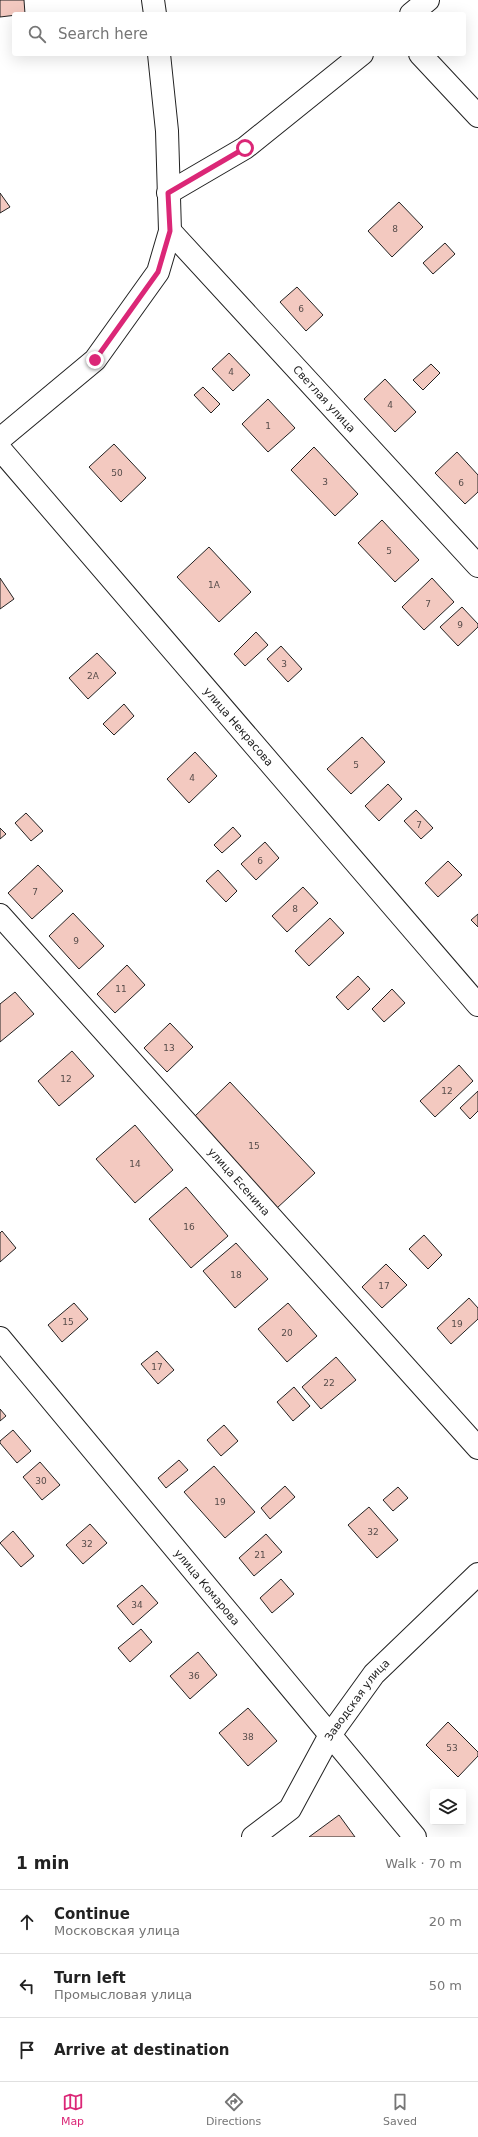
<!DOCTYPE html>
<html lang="en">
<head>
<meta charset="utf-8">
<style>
	body { margin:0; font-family:"DejaVu Sans",sans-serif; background:#f2f2f2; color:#222 }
	.controls { position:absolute; right:12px; bottom:12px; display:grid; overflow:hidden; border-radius:4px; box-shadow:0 4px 16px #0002 }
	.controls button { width:36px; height:36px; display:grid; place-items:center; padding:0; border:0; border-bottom:1px solid #e0e0e0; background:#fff; color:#222; font:20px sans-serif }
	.stop { position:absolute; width:12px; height:12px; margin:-9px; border:3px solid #db2777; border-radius:50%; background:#fff }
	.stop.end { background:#db2777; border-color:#fff; box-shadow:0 1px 4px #0008 }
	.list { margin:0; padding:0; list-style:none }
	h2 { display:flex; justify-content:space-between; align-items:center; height:52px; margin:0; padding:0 16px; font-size:17px }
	h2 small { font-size:13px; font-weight:400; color:#767676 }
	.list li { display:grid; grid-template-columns:26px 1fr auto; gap:12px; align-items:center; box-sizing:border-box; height:64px; padding:0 16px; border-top:1px solid #e0e0e0 }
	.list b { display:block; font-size:15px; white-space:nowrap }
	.list p { margin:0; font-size:13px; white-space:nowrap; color:#767676 }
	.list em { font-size:13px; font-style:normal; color:#767676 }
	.icon { flex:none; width:22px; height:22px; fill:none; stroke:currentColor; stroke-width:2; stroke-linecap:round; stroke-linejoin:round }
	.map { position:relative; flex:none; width:478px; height:1837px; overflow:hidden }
	.search { position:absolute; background:#fff; box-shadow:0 4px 16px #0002; left:12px; right:12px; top:12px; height:44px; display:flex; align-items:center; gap:10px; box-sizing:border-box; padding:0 14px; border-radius:4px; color:#767676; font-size:15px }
	.sheet { height:244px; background:#fff }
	nav { display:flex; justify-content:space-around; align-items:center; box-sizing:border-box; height:56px; border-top:1px solid #e0e0e0; background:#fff; font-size:11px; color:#767676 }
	nav a { display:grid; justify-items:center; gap:2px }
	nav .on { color:#db2777 }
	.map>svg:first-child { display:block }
</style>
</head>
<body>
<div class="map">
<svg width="478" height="1837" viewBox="0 0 478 1837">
	<rect width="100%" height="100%" fill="#fff"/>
	<path fill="#f3c9c0" stroke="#222" d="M0 0H24L25 14 0 17Z
		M0 193 10 207 0 213Z
		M399 202 423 227 392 257 368 231Z
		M445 243 455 254 433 274 423 263Z
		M297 287 323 315 306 331 280 302Z
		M229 353 250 375 233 391 212 369Z
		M431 364 440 373 423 390 413 380Z
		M385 379 416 412 395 432 364 399Z
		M203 387 220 404 211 413 194 395Z
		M268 399 295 428 268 452 242 424Z
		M114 444 146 478 121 502 89 467Z
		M314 447 358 494 335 516 291 470Z
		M457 452 478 475V492L465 504 435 473Z
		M382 520 419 560 395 582 358 543Z
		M209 547 251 592 219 622 177 577Z
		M0 578 14 599 0 609Z
		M432 578 454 602 424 630 402 607Z
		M462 607 478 624V627L458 646 440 627Z
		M256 632 268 645 245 666 234 654Z
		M281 646 302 669 288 682 267 659Z
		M97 653 116 673 88 699 69 678Z
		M124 704 134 716 114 735 103 724Z
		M362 737 385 762 351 794 327 769Z
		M195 752 217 776 189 803 167 779Z
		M388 784 402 799 379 821 365 806Z
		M416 810 433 828 421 839 404 821Z
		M26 813 43 831 31 841 15 823Z
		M233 827 241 836 222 853 214 845Z
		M0 828 6 834 0 839Z
		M265 842 279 858 256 880 241 864Z
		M448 861 462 875 438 897 425 883Z
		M38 865 63 891 32 919 8 893Z
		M218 870 237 891 226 902 206 881Z
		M303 887 318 903 287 932 272 916Z
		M73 913 104 946 79 969 49 936Z
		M478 914V927L471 920Z
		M330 918 344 933 309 966 295 951Z
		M127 965 145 985 115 1013 97 994Z
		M358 976 370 989 348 1010 336 997Z
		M392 989 405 1003 384 1022 372 1009Z
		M15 992 34 1014 0 1042V1004Z
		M170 1023 193 1047 167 1072 144 1048Z
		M72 1051 94 1076 59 1106 38 1081Z
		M459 1065 473 1081 435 1117 420 1101Z
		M230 1082 315 1173 277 1208 193 1118Z
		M478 1091V1111L470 1119 460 1108Z
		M135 1125 173 1170 135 1203 96 1159Z
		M186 1187 228 1236 191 1268 149 1219Z
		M2 1231 16 1248 0 1262V1233Z
		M424 1235 442 1255 428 1269 409 1249Z
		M236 1243 268 1279 235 1308 203 1271Z
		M386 1264 407 1285 382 1308 362 1287Z
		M469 1298 478 1308V1319L451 1344 437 1328Z
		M74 1303 88 1319 62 1342 48 1325Z
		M288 1303 317 1336 287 1362 258 1329Z
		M157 1351 174 1370 158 1384 141 1364Z
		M336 1357 356 1380 321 1409 302 1387Z
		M294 1387 310 1406 293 1421 277 1402Z
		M0 1409 6 1416 0 1421Z
		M224 1425 238 1441 221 1456 207 1440Z
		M13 1430 31 1451 17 1463 0 1443V1441Z
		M179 1460 188 1470 166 1488 158 1478Z
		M40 1462 60 1485 42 1500 23 1477Z
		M214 1466 255 1512 225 1538 184 1492Z
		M285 1486 295 1497 270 1519 261 1508Z
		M398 1487 408 1498 393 1511 383 1500Z
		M369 1507 398 1540 377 1558 348 1525Z
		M90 1524 107 1543 83 1564 66 1545Z
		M13 1531 34 1556 21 1567 0 1543Z
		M266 1534 282 1552 254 1576 239 1558Z
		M281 1579 294 1594 272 1613 260 1598Z
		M142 1585 158 1603 133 1625 117 1606Z
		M141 1629 152 1642 130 1662 118 1648Z
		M198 1652 217 1675 190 1699 170 1676Z
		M248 1708 277 1741 248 1766 219 1733Z
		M448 1722 478 1752V1756L458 1777 426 1745Z
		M339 1815 355 1837H309Z"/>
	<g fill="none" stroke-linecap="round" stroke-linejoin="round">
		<g stroke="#222" stroke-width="24">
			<g id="minor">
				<path d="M411 14 428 0"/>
				<path d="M420 54 478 116"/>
				<path d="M168 193 245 148 362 54"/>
				<path id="s1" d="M170 231 478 566"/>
				<path id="s2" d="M0 449 478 1005"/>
				<path id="s3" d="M0 915 478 1448"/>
				<path id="s4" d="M0 1338 415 1837"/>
				<path id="s5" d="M253 1837 290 1809 330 1735 374 1674 478 1574"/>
			</g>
		</g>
		<g stroke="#222" stroke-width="24">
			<path id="major" d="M153 0 155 14
				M0 439 95 360 158 272 170 231 167 131 159 54"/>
		</g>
		<use href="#minor" stroke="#fff" stroke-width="22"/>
		<use href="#major" stroke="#fff" stroke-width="22"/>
	</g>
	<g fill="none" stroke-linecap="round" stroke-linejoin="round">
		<path stroke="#db2777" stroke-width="5" d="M95 360 158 272 170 231 168 193 245 148"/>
	</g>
	<g text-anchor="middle" stroke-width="3" stroke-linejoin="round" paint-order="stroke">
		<g font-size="9" fill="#564c4a">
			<text x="395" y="232">8</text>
			<text x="301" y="312">6</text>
			<text x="231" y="375">4</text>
			<text x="390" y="408">4</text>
			<text x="268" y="429">1</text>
			<text x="117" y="476">50</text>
			<text x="325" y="485">3</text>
			<text x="461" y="486">6</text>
			<text x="389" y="554">5</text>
			<text x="214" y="588">1А</text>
			<text x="428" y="607">7</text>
			<text x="460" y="628">9</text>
			<text x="284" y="667">3</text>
			<text x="93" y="679">2А</text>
			<text x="356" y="768">5</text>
			<text x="192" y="781">4</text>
			<text x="419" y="828">7</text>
			<text x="260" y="864">6</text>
			<text x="35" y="895">7</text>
			<text x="295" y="912">8</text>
			<text x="76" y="944">9</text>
			<text x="121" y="992">11</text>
			<text x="169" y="1051">13</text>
			<text x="66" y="1082">12</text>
			<text x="447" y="1094">12</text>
			<text x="254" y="1149">15</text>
			<text x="135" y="1167">14</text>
			<text x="189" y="1230">16</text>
			<text x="236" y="1278">18</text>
			<text x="384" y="1289">17</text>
			<text x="68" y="1325">15</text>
			<text x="457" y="1327">19</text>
			<text x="287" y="1336">20</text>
			<text x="157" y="1370">17</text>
			<text x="329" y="1386">22</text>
			<text x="41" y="1484">30</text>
			<text x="220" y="1505">19</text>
			<text x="373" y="1535">32</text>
			<text x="87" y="1547">32</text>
			<text x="260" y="1558">21</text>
			<text x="137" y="1608">34</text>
			<text x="194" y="1679">36</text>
			<text x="248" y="1740">38</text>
			<text x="452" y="1751">53</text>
		</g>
		<g font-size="11" fill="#222" stroke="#fff">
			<text dy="4" stroke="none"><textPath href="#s1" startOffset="228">Светлая улица</textPath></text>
			<text dy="4" stroke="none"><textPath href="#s2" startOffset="366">улица Некрасова</textPath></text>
			<text dy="4" stroke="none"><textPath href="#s3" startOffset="358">улица Есенина</textPath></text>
			<text dy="4" stroke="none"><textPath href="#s4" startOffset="324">улица Комарова</textPath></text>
			<text dy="4" stroke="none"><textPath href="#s5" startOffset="175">Заводская улица</textPath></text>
		</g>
	</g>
</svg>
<div class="controls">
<button><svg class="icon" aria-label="layers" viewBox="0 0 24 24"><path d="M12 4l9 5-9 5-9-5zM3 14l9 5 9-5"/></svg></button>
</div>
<div class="stop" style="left:245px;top:148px"></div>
<div class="stop end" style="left:95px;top:360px"></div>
<div class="search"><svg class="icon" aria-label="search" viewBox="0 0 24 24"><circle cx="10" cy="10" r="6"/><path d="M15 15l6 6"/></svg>Search here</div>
</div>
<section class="sheet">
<h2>1 min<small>Walk · 70 m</small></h2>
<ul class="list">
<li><svg class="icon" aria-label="ahead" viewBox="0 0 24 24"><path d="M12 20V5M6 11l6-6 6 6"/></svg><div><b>Continue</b><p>Московская улица</p></div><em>20 m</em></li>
<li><svg class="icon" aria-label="left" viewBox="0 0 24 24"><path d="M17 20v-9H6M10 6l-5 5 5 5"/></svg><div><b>Turn left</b><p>Промысловая улица</p></div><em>50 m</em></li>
<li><svg class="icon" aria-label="arrive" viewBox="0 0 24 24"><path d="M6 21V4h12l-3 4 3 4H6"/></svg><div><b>Arrive at destination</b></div></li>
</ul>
</section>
<nav>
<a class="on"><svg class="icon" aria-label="map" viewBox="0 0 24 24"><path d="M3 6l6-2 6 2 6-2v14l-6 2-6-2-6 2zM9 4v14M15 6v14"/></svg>Map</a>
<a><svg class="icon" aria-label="directions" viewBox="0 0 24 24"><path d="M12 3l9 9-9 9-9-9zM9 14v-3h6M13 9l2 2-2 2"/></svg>Directions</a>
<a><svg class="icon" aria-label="saved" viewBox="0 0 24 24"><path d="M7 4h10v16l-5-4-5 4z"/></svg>Saved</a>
</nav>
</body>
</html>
